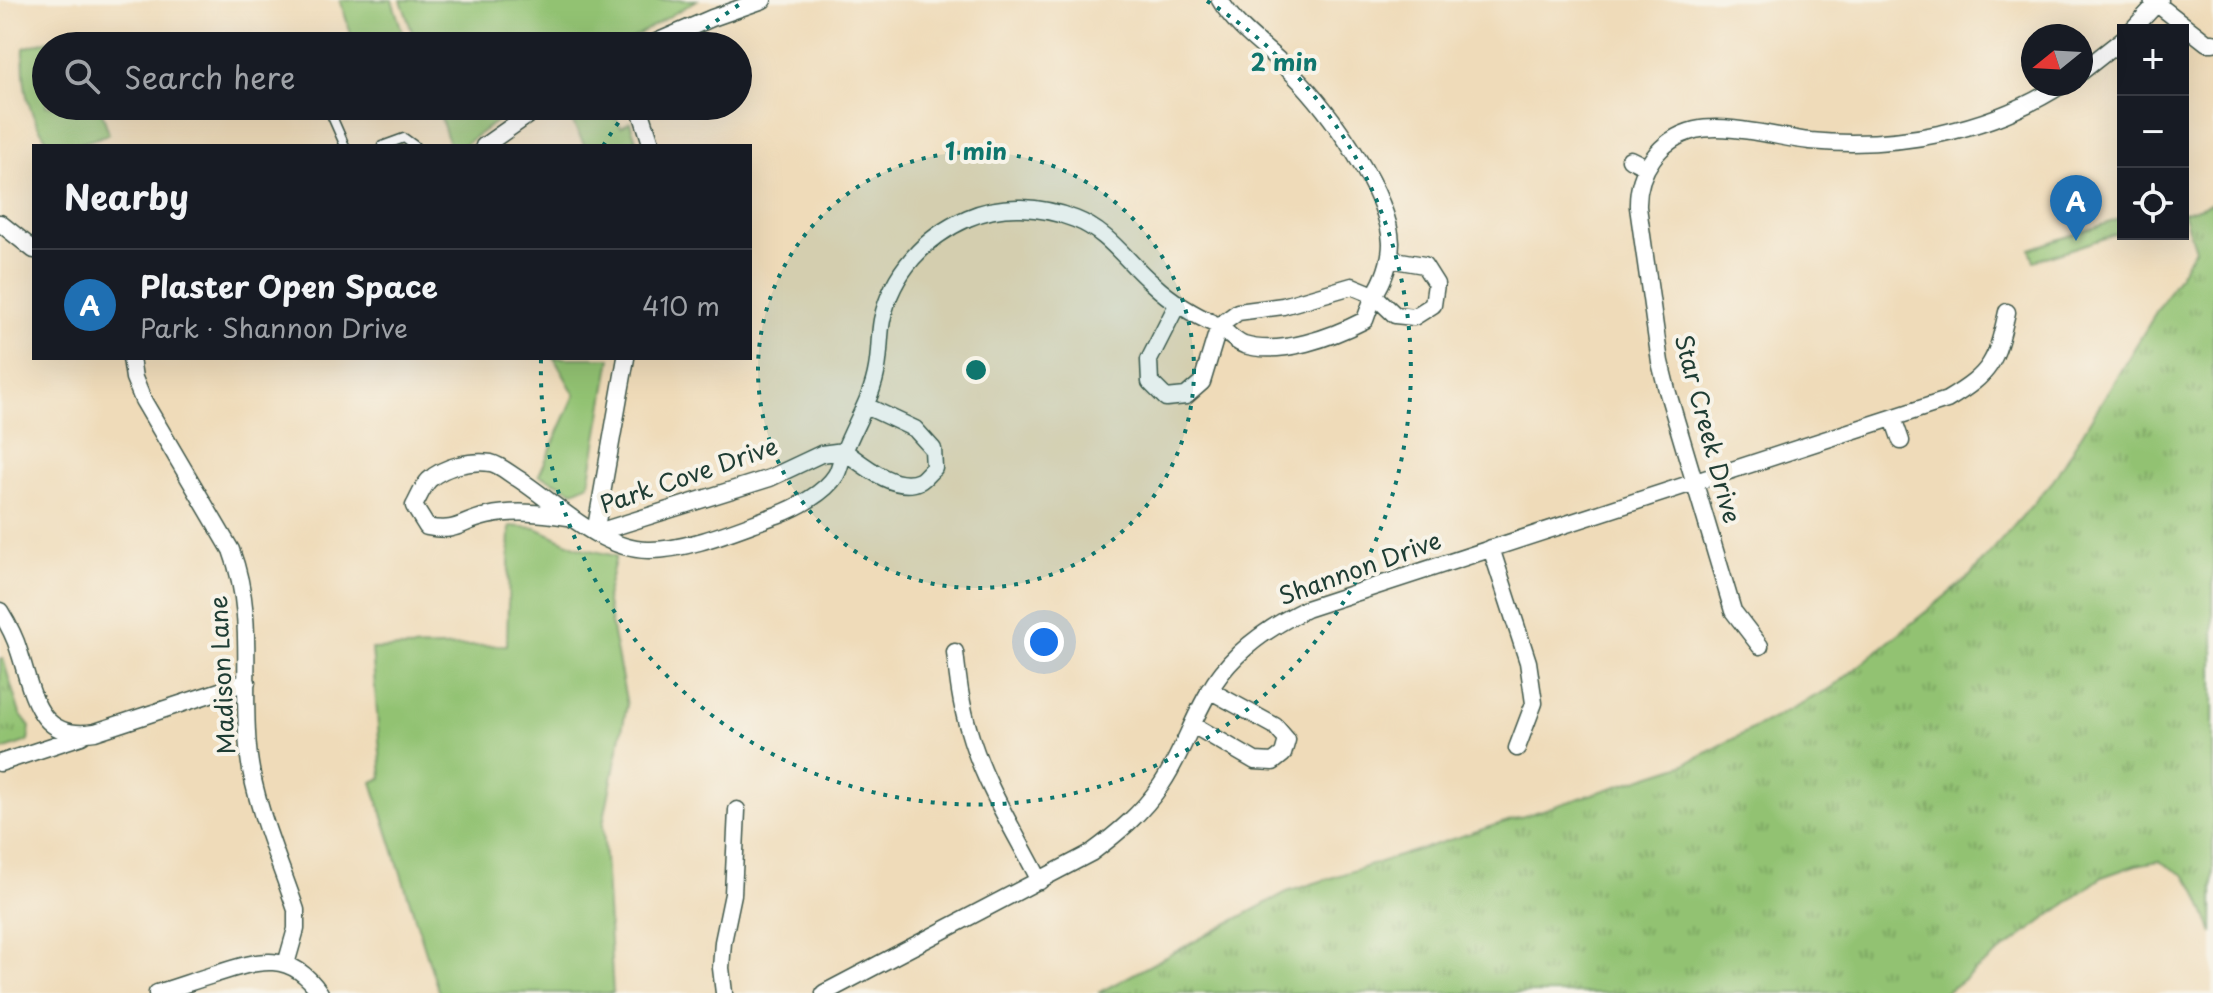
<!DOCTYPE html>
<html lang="en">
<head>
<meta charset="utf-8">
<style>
	body { margin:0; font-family:"Playpen Sans",sans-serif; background:#20242c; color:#f1f3f6 }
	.controls { position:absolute; right:24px; top:24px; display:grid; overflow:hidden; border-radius:0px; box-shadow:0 8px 32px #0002 }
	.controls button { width:72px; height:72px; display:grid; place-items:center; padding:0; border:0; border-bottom:2px solid #363941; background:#171b24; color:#f1f3f6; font:40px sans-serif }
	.compass { position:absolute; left:2021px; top:24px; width:72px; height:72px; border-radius:50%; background:#171b24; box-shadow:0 8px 32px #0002; rotate:252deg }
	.you { position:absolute; left:1044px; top:642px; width:28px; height:28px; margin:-20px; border:6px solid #fff; border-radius:50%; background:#1a73e8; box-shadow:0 0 0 12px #1a73e833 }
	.badge { display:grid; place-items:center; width:52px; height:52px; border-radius:50%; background:#1f6fb2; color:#fff; font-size:26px; font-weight:700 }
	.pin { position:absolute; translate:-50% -66px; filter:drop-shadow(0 2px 4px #0008) }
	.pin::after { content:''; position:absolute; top:42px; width:28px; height:24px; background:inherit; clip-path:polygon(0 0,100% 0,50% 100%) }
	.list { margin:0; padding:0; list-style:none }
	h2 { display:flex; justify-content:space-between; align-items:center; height:104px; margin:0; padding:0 32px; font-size:34px }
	h2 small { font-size:26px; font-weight:400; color:#9ea1a6 }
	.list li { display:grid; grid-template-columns:52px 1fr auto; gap:24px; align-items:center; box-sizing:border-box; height:112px; padding:0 32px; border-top:2px solid #363941 }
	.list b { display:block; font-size:30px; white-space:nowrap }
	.list p { margin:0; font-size:26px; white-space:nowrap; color:#9ea1a6 }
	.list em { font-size:26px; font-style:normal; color:#9ea1a6 }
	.icon { flex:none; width:44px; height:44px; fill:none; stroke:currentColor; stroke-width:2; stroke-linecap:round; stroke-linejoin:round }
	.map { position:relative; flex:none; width:2213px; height:993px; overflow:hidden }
	.search { position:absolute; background:#171b24; box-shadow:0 8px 32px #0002; left:32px; top:32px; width:720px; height:88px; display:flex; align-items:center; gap:20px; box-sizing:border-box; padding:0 28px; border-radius:44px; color:#9ea1a6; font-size:30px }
	.panel { position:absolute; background:#171b24; box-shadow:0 8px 32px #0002; left:32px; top:144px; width:720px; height:216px; border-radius:0px }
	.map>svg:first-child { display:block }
</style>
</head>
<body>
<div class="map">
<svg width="2213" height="993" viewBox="0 0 2213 993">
	<defs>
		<pattern id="grass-tufts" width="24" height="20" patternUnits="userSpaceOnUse" patternTransform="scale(2)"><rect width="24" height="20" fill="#92c272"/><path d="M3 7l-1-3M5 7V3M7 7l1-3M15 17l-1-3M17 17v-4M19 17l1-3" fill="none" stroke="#779f5e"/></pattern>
	</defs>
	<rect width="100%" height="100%" fill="#f7f3e8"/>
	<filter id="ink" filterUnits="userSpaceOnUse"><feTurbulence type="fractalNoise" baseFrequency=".0125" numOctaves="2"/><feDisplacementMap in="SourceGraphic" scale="16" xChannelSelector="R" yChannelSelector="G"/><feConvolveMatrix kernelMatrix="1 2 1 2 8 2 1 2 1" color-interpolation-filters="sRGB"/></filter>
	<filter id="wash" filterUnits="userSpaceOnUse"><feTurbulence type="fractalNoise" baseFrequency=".006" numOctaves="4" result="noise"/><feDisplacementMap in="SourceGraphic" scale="32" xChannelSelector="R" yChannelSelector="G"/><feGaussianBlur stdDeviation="1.8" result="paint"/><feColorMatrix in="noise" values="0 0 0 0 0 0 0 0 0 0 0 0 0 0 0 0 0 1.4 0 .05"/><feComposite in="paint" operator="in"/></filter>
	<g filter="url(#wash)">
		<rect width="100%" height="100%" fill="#efdbb9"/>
		<path fill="url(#grass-tufts)" stroke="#588053" stroke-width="2" d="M2213 203V933L2195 888 2184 875 2159 861 2136 865 2102 877 1945 993H1098L1287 892 1683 765 1833 687 1970 576 2053 481 2195 249 2183 213Z
			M0 659H3L20 714 30 727 28 741 0 751Z"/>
		<path fill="#92c272" stroke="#588053" stroke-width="2" d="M340 0H392L407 46H355Z
			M401 0H697L619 46H417Z
			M75 32 80 46H46V106H100L109 134 72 146H52C27 116 22 86 24 48Z
			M437 106H518L462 146H450Z
			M596 106H610L621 127 630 122 638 146H585L572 121Z
			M2123 218V232L2034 261 2030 249Z
			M554 358H611L589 484 574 491 539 475 575 395Z
			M510 526 536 528 577 547 616 556 606 598 627 705 603 824 613 993H439L372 782 382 778 372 649 507 645Z"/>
	</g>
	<g filter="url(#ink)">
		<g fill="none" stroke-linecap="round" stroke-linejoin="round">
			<g stroke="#3e5548" stroke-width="11">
				<path id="lane" d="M330 112 345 146
					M382 146 404 138 415 146"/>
			</g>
			<g stroke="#3e5548" stroke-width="19">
				<path id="street" d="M1220 0C1238 31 1269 49 1293 74 1328 109 1389 193 1391 243 1391 260 1384 281 1374 295L1395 315 1414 317 1433 305 1436 284 1424 265 1389 259
					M2152 0 2207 43H2213
					M2132 30 2160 0
					M647 46 712 18 763 0
					M2081 72 2123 39
					M639 106 652 146
					M484 146 541 106
					M1630 159 1646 167
					M0 223 34 250
					M1352 286 1374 295 1365 320C1332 337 1281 356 1244 345 1235 342 1226 332 1219 326L1238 312 1283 306Z
					M131 358 134 378 143 400 231 550C257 619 240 686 249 757 255 805 280 863 296 910V929L286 964
					M1893 418 1901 441
					M568 517C540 513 515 510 487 516 459 522 459 533 427 527L414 506C418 499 423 486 429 480 444 466 472 460 491 463 500 465 510 474 517 478 556 503 599 549 648 550 688 551 739 528 777 515 796 508 825 493 836 475 840 468 841 459 844 452 855 423 872 399 877 368 880 352 879 336 882 320 892 272 925 237 968 218 1002 203 1041 206 1075 219 1109 232 1126 261 1153 284 1172 302 1196 316 1219 326L1202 382 1186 396 1166 398 1150 382 1149 360 1178 303
					M595 533 770 478 821 454 844 451C862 464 895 493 920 481 924 479 930 471 934 468L933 449 915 429 866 406
					M595 533 626 358
					M1491 548 1528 662 1534 703 1517 748
					M0 611C8 624 15 637 19 651 33 693 37 742 95 732L247 682
					M1760 646 1733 611 1667 390 1660 362 1638 207C1637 172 1659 139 1695 130 1728 123 1776 137 1810 141 1897 149 1989 132 2063 84
					M955 652C958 679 961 705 969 731 984 784 1015 832 1040 881
					M1193 725 1255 761 1273 762 1283 754 1287 740 1275 726 1209 690
					M0 763 82 736
					M157 993C177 987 196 980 216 974 259 960 291 950 320 993
					M724 993 721 968 723 942 733 894 737 810
					M824 993 1091 853C1118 833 1142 813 1161 785 1181 756 1191 722 1209 692 1230 654 1267 628 1306 609L1947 400C1992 373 1996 362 2007 312"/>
			</g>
			<use href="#lane" stroke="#fff" stroke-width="8"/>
			<use href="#street" stroke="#fff" stroke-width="16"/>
		</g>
	</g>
	<circle cx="976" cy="370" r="218" fill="#0f766e" fill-opacity=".12"/>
	<g fill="none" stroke="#0f766e" stroke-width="4" stroke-dasharray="4 8">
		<circle cx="976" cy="370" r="218"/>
		<path d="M603 146A435 435 0 0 1 629 108M688 44A435 435 0 0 1 745 1M1207 1A435 435 0 1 1 541 359"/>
	</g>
	<g text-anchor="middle" stroke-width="8" stroke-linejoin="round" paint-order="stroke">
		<g font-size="24" fill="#1f3d34" stroke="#f7f3e8">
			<text transform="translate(1707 429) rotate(75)" y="8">Star Creek Drive</text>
			<text transform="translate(689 476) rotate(-19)" y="8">Park Cove Drive</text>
			<text transform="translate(1360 569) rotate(-20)" y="8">Shannon Drive</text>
			<text transform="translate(223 675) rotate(-93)" y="8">Madison Lane</text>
		</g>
	</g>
	<circle cx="976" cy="370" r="12" fill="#0f766e" stroke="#f7f3e8" stroke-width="4"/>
	<g font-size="24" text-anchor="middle" font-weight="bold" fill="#0f766e" stroke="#f7f3e8" stroke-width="8" stroke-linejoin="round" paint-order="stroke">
		<text x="1284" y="71">2 min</text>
		<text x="976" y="160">1 min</text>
	</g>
</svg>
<div class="controls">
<button>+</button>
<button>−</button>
<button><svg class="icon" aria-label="locate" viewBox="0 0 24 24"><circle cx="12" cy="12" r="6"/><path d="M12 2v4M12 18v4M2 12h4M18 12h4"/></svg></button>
</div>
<svg class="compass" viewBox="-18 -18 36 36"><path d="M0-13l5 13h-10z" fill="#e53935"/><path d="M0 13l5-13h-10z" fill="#9ea1a6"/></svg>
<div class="you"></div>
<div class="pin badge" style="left:2076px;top:241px">A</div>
<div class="search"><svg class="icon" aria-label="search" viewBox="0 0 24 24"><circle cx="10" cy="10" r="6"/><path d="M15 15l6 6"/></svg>Search here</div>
<section class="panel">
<h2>Nearby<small></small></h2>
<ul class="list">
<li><span class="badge">A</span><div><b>Plaster Open Space</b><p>Park · Shannon Drive</p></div><em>410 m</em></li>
</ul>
</section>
</div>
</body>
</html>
